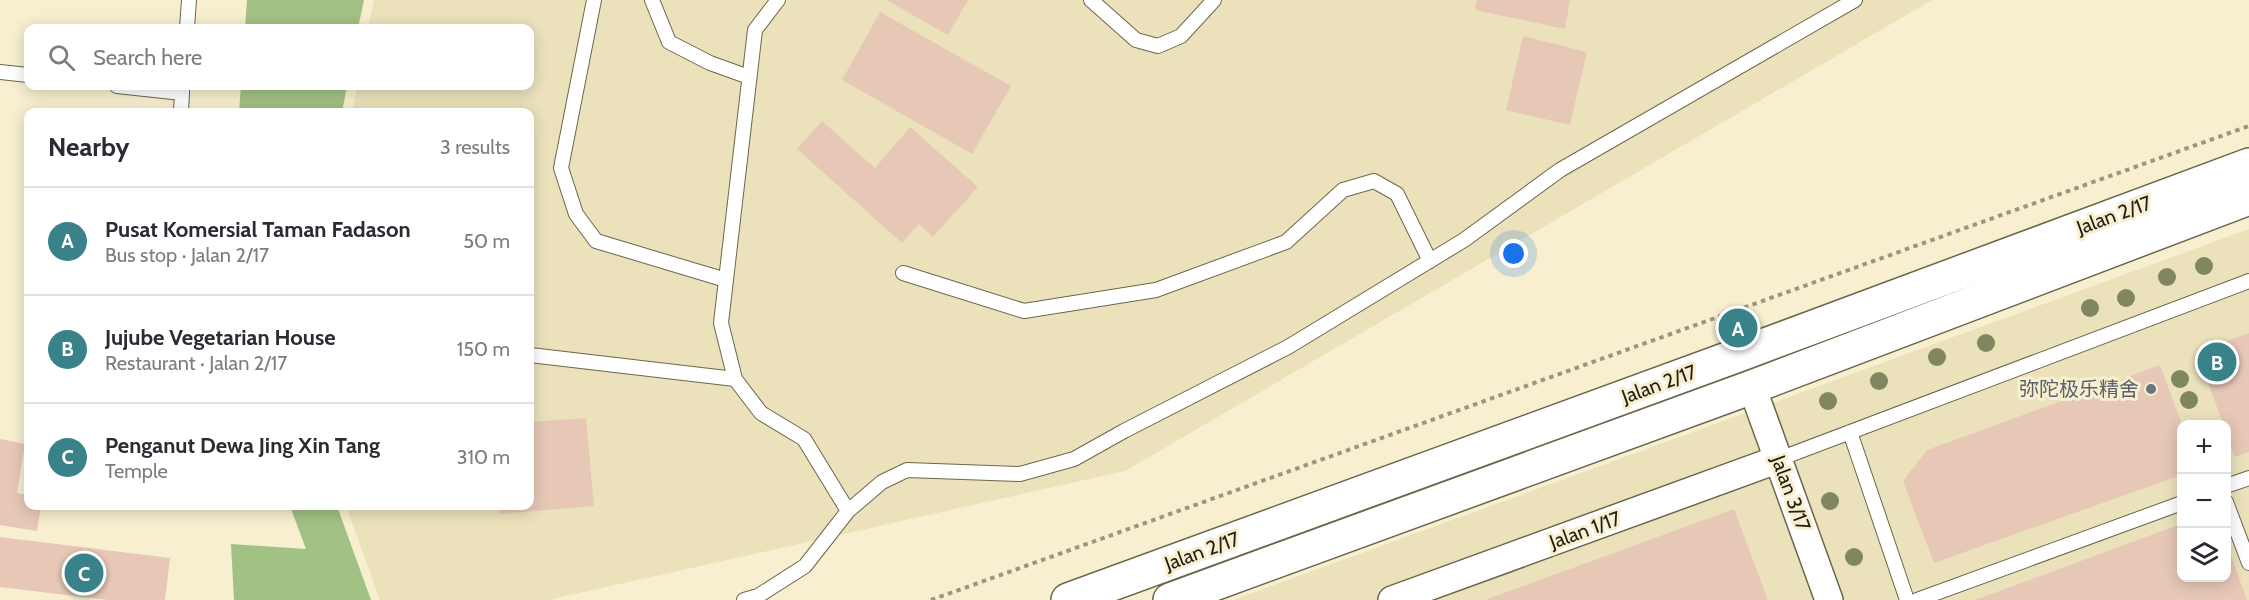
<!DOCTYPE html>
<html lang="en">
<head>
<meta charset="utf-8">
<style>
	body { margin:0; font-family:Cabin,"Noto Sans SC",sans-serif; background:#f2f2f3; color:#2b2b33 }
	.controls { position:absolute; right:18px; bottom:18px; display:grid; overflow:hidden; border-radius:12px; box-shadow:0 3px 15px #0003 }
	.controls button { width:54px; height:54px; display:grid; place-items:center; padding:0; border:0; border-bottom:2px solid #e1e1e2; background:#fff; color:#2b2b33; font:30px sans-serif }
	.you { position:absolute; left:1514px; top:254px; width:21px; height:21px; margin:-15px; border:4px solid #fff; border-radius:50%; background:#1a73e8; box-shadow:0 0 0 9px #1a73e833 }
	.badge { display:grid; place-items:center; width:39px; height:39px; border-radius:50%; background:#3a828a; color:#fff; font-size:20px; font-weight:700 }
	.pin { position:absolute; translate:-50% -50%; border:3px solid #fff; box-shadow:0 2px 6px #0006 }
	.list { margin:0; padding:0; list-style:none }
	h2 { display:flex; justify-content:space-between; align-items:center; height:78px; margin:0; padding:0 24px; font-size:26px }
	h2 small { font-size:20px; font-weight:400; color:#7c7c81 }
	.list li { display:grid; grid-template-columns:39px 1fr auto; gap:18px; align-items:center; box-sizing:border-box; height:108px; padding:0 24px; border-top:2px solid #e1e1e2 }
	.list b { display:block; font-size:22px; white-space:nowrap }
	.list p { margin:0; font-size:20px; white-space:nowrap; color:#7c7c81 }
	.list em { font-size:20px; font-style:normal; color:#7c7c81 }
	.icon { flex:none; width:33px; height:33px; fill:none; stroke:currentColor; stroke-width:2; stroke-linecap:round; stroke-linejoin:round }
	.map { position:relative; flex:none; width:2249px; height:600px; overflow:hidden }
	.search { position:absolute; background:#fff; box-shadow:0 3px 15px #0003; left:24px; top:24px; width:510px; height:66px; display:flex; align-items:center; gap:15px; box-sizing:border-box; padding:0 21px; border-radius:12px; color:#7c7c81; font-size:22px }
	.panel { position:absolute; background:#fff; box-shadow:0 3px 15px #0003; left:24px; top:108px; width:510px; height:402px; border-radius:12px }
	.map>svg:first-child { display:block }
</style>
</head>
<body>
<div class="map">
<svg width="2249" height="600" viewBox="0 0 2249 600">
	<rect width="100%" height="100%" fill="#f7efcf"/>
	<path fill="#ebe2bc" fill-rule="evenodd" d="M374 0H1932L1125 471 548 600H380L346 506H530V112H352L357 86H530V28H368Z
		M2249 229V600H1233ZM2182 424H2226V578H2182Z"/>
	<path fill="#a2c185" d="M247 0H364L358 28H245Z
		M241 86H347L342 112H239Z
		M290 506H337L371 600H234L231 544 306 549Z"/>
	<path fill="#e7c8b7" d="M886 0H968L948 35Z
		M1477 0H1570L1565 29 1475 10Z
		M880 12 1011 86 972 154 842 80Z
		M1523 36 1587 52 1570 125 1506 110Z
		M822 121 875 168 910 127 978 187 933 237 919 224 902 243 797 149Z
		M2249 333V452L2235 457 2226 434V424H2223L2197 352Z
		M2160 365 2182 424 2181 475 1934 563 1903 481 1927 450Z
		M586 418 594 506 500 514 499 506H530V422Z
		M0 439 25 444 17 493 28 495V506H41L37 531 0 525Z
		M1734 509 1768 600H1485Z
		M2181 524V578H2226L2227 544 2247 600H1975Z
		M0 537 170 558 165 600H108L0 587Z"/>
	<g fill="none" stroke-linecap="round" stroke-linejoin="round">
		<g stroke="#6d664b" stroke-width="16">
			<path id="service" d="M594 0 561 168 576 214 596 241 726 280
				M652 0 669 42 710 63 749 77
				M778 0 755 30 721 323 735 379 761 413 804 439 848 511
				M1091 0 1136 40 1158 46 1181 36 1214 0
				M187 28 189 0
				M0 72 28 75
				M117 86 182 93V86
				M181 112 182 93
				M903 273 1024 311 1156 290 1286 242 1343 190 1374 181 1397 194 1430 261
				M530 355 735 379
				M1850 432 1907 600
				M1779 459 2249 281
				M2226 486 2249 478
				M2226 502 2249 563
				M744 600 758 596 805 566 848 511 882 482 907 470 1020 474 1074 459 1124 431 1288 347 1464 240 1560 170 1855 0
				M1917 600 2182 503"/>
		</g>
		<g stroke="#6d664b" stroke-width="30">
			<path id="minor" d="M1752 387 1829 600
				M1392 600 1779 459"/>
		</g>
		<g stroke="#6d664b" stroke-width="36">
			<path id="tertiary" d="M1068 600 1741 354 2249 165
				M1170 600 1752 387 2249 198"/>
		</g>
		<path stroke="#9c967e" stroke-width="4" stroke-dasharray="4.5 4.5" stroke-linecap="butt" d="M931 600 2249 126"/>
		<use href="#service" stroke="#fff" stroke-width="14"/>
		<use href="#minor" stroke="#fff" stroke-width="27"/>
		<use href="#tertiary" stroke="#fff" stroke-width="33"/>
	</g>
	<g fill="#808760">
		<circle cx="2204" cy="266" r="9"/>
		<circle cx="2167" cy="277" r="9"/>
		<circle cx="2126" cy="298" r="9"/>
		<circle cx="2090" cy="308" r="9"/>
		<circle cx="1986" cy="343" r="9"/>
		<circle cx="1937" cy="357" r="9"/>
		<circle cx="2180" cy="379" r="9"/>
		<circle cx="1879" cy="381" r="9"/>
		<circle cx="2189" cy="400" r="9"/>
		<circle cx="1828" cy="401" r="9"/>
		<circle cx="1830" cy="501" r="9"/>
		<circle cx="1854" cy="557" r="9"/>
	</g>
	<circle fill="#6b7280" stroke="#f7efcf" stroke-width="2" cx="2151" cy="389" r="6"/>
	<g text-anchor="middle" stroke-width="6" stroke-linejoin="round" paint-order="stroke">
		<g font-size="20" fill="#211e12" stroke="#f7efcf">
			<text transform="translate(2114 215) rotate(-20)" y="7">Jalan 2/17</text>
			<text transform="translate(1659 384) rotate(-20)" y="7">Jalan 2/17</text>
			<text transform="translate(1791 493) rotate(70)" y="7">Jalan 3/17</text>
			<text transform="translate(1585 530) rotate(-20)" y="7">Jalan 1/17</text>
			<text transform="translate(1202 551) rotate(-20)" y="7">Jalan 2/17</text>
		</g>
		<g font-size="20" fill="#5b616d" stroke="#f7efcf" text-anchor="end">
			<text x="2139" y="396">弥陀极乐精舍</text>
		</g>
	</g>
</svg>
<div class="controls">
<button>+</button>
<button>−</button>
<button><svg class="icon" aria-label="layers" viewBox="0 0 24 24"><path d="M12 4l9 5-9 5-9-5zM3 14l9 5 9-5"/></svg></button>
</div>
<div class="you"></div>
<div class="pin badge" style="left:1738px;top:328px">A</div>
<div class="pin badge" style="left:2217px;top:362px">B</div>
<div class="pin badge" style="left:84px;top:573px">C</div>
<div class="search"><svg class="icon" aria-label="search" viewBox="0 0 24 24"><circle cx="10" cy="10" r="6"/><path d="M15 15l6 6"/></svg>Search here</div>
<section class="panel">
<h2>Nearby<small>3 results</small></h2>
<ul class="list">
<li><span class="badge">A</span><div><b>Pusat Komersial Taman Fadason</b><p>Bus stop · Jalan 2/17</p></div><em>50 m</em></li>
<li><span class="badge">B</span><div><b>Jujube Vegetarian House</b><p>Restaurant · Jalan 2/17</p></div><em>150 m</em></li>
<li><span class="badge">C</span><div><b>Penganut Dewa Jing Xin Tang</b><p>Temple</p></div><em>310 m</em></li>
</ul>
</section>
</div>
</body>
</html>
